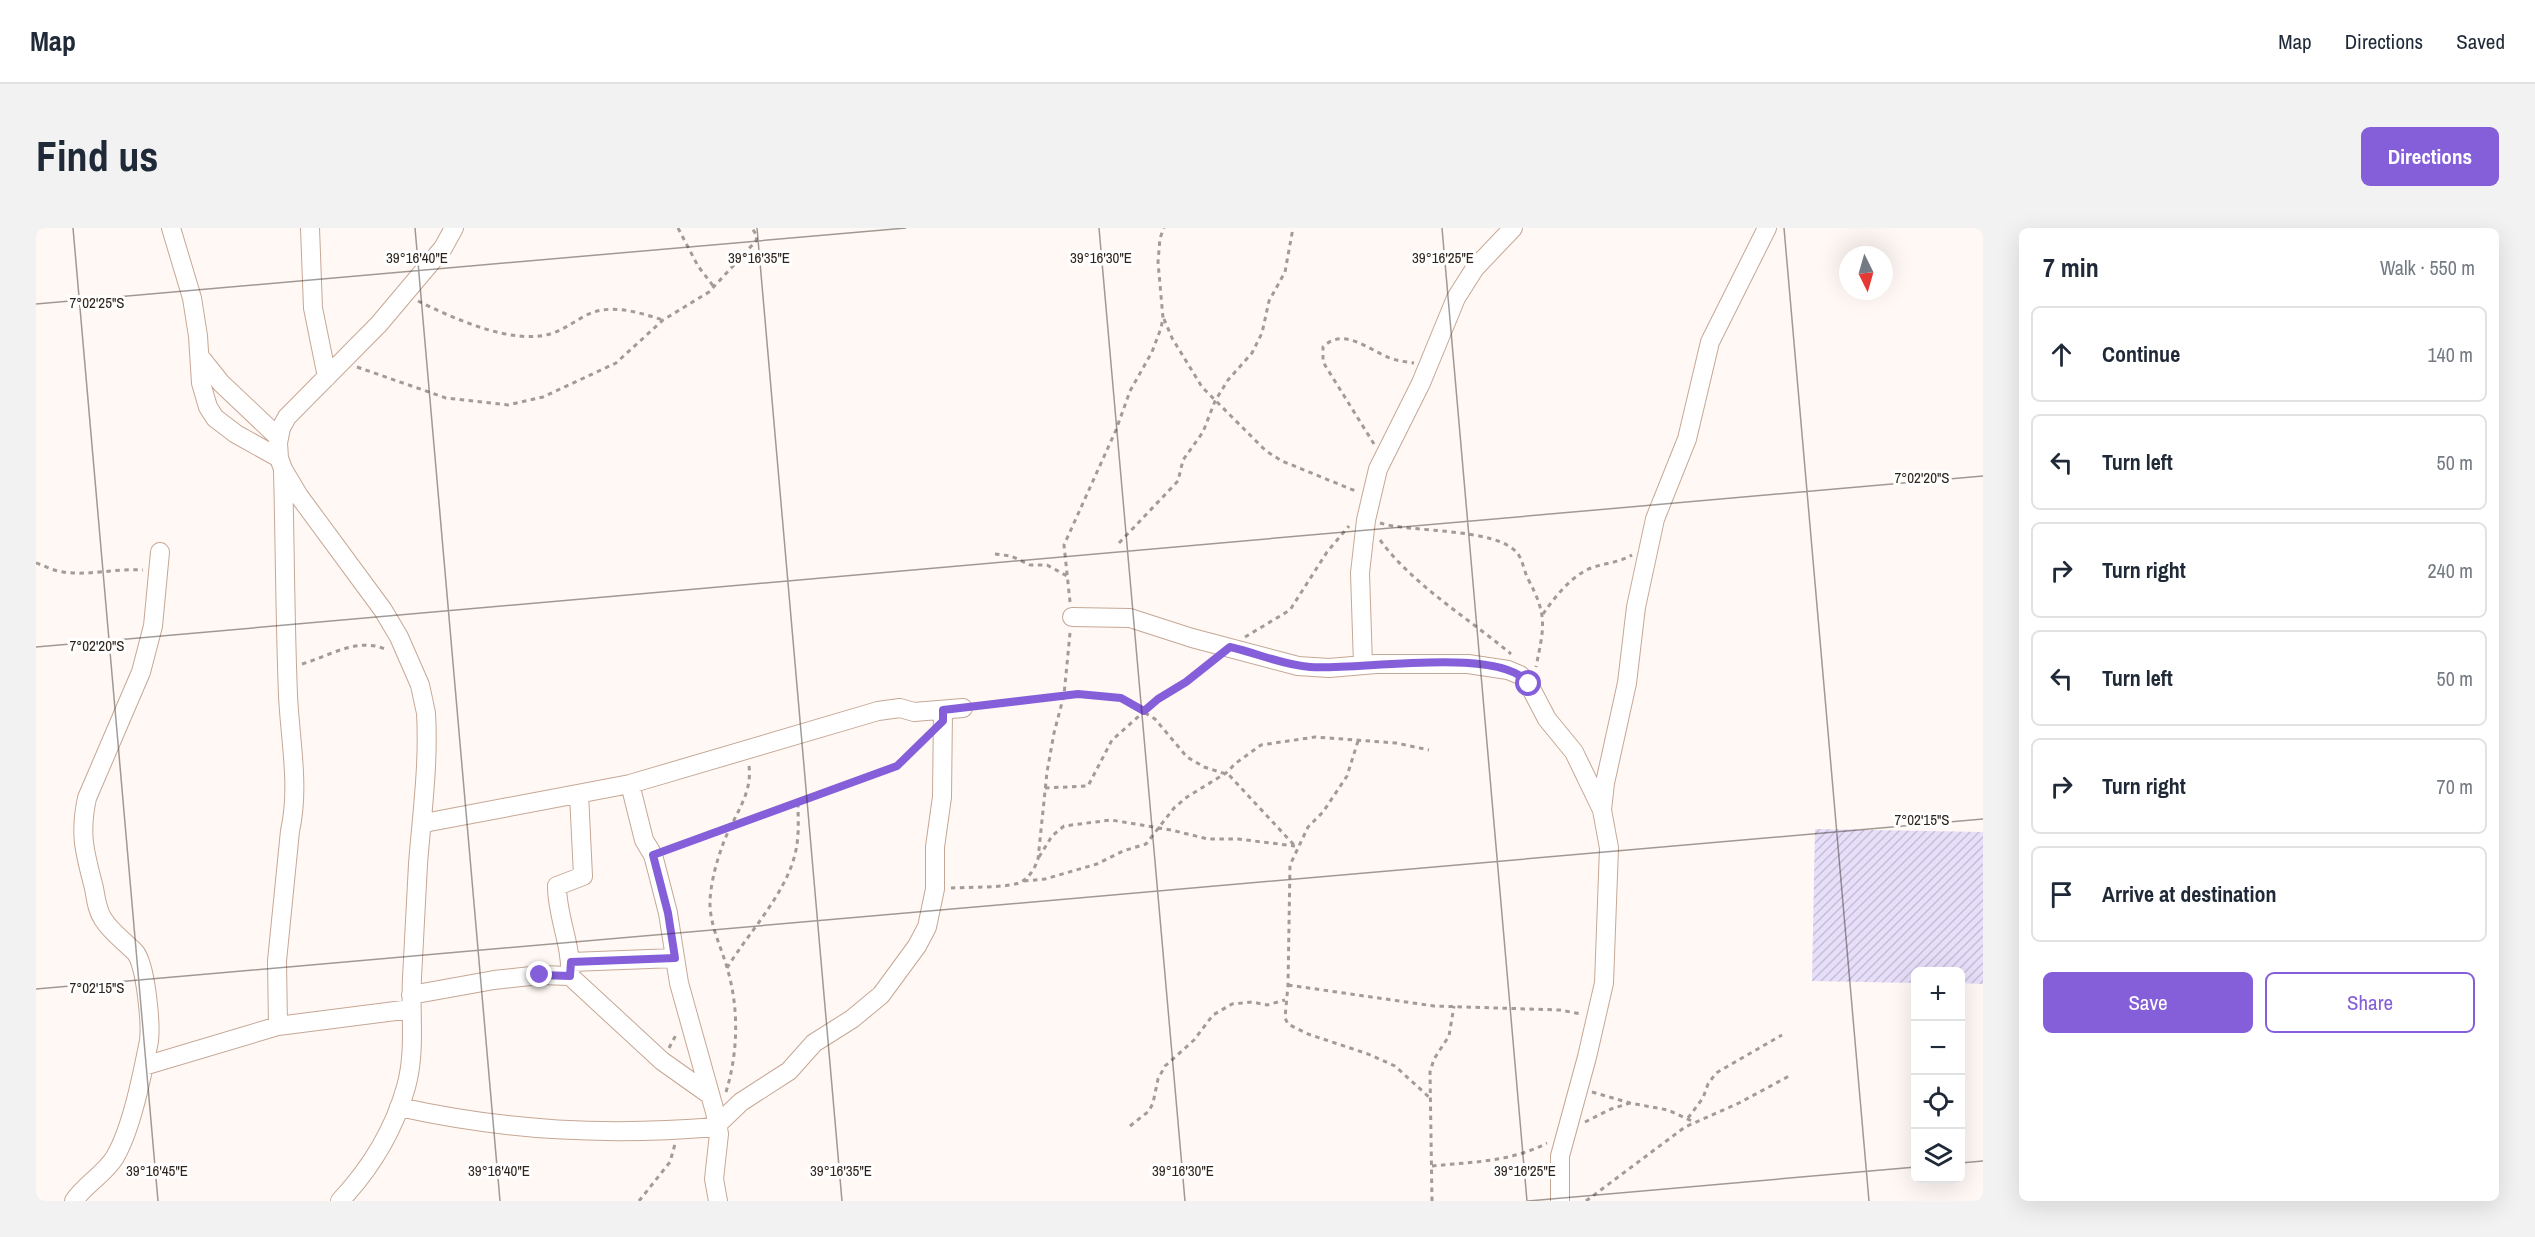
<!DOCTYPE html>
<html lang="en">
<head>
<meta charset="utf-8">
<style>
	body { margin:0; font-family:"Archivo Narrow",sans-serif; background:#f2f2f3; color:#1f2937 }
	.controls { position:absolute; right:18px; bottom:18px; display:grid; overflow:hidden; border-radius:9px; box-shadow:0 6px 24px #0002 }
	.controls button { width:54px; height:54px; display:grid; place-items:center; padding:0; border:0; border-bottom:2px solid #e0e1e3; background:#fff; color:#1f2937; font:30px sans-serif }
	.compass { position:absolute; left:1803px; top:18px; width:54px; height:54px; border-radius:50%; background:#fff; box-shadow:0 6px 24px #0002; rotate:175deg }
	.stop { position:absolute; width:18px; height:18px; margin:-14px; border:4px solid #855fd9; border-radius:50%; background:#fff }
	.stop.end { background:#855fd9; border-color:#fff; box-shadow:0 2px 6px #0008 }
	.list { margin:0; padding:0; list-style:none }
	h2 { display:flex; justify-content:space-between; align-items:center; height:78px; margin:0; padding:0 24px; font-size:26px }
	h2 small { font-size:20px; font-weight:400; color:#747a83 }
	.list li { display:grid; grid-template-columns:39px 1fr auto; gap:18px; align-items:center; box-sizing:border-box; height:96px; margin:0 12px 12px; padding:0 12px; border:2px solid #e0e1e3; border-radius:9px }
	.list b { display:block; font-size:22px; white-space:nowrap }
	.list em { font-size:20px; font-style:normal; color:#747a83 }
	.actions { display:flex; gap:12px; padding:18px 24px }
	.actions a { flex:1; padding:14px 0; border:2px solid #855fd9; border-radius:9px; text-align:center; font-size:21px; color:#855fd9 }
	.actions .main { background:#855fd9; color:#fff }
	.icon { flex:none; width:33px; height:33px; fill:none; stroke:currentColor; stroke-width:2; stroke-linecap:round; stroke-linejoin:round }
	.map { position:relative; flex:none; width:1947px; height:973px; overflow:hidden; border-radius:9px }
	header { display:flex; align-items:center; gap:36px; box-sizing:border-box; height:84px; padding:0 30px; background:#fff; border-bottom:2px solid #e0e1e3 }
	header strong { font-size:28px }
	nav { display:flex; gap:33px; margin-inline-start:auto; font-size:21px }
	.intro { display:flex; align-items:center; justify-content:space-between; box-sizing:border-box; height:144px; padding:0 36px }
	h1 { margin:0; font-size:42px }
	.button { padding:15px 27px; border-radius:9px; background:#855fd9; color:#fff; font-size:21px; font-weight:700 }
	main { display:flex; gap:36px; padding:0 36px }
	aside { flex:1; background:#fff; border-radius:9px; box-shadow:0 6px 24px #0002 }
	.map>svg:first-child { display:block }
</style>
</head>
<body>
<header>
<strong>Map</strong>
<nav><a>Map</a><a>Directions</a><a>Saved</a></nav>
</header>
<div class="intro"><h1>Find us</h1><a class="button">Directions</a></div>
<main>
<div class="map">
<svg width="1947" height="973" viewBox="0 0 1947 973">
	<defs>
		<pattern id="building-hatch" width="6" height="6" patternUnits="userSpaceOnUse" patternTransform="scale(1.5)"><rect width="6" height="6" fill="#e7defa"/><path d="M-1 1l2-2M0 6l6-6M5 7l2-2" fill="none" stroke="#c6bed6"/></pattern>
	</defs>
	<rect width="100%" height="100%" fill="#fff8f4"/>
	<path fill="url(#building-hatch)" d="M1779 601 1947 604V756L1924 755V744H1880V755L1776 753Z"/>
	<g fill="none" stroke-linecap="round" stroke-linejoin="round">
		<g stroke="#c6a795" stroke-width="20">
			<path id="minor" d="M135 0 156 70 162 108 165 155 172 179 179 190 200 206 243 230
				M274 0 277 80 291 149
				M165 130 185 155 242 209
				M1036 389 1094 390 1156 410 1262 438 1293 440 1340 436H1432L1472 442 1484 447 1491 453 1511 491 1538 524 1566 582 1573 620 1568 755 1551 829 1524 928V973
				M1327 437 1324 345 1330 292 1342 241 1385 155 1420 70 1439 40 1477 0
				M594 556 608 612 617 627 622 646 632 685 643 755 679 884 683 906 678 951 682 973
				M1566 582 1569 555 1591 455 1600 379 1619 291 1651 211 1674 114 1731 0
				M388 595 594 556 842 483 864 480 878 484 927 480
				M535 734 639 730
				M534 748C536 717 521 689 521 658L547 648 543 566
				M375 767 458 752 504 747 534 748 626 833 674 867
				M242 798 241 733 254 603C264 559 254 512 252 467 249 392 249 317 247 243
				M108 838 242 798 375 781
				M363 879C472 903 570 908 681 899
				M681 897 705 874 753 843 778 815 816 791 845 767 881 718 891 699 899 661V619L906 569 907 482
				M38 973C49 956 68 947 79 929 96 900 106 847 113 813 115 796 110 737 99 724 88 713 75 704 67 691 61 682 60 671 58 660 49 625 43 607 51 570L105 444 117 398 124 324
				M304 973C334 941 358 902 370 859 380 823 374 787 376 750 378 712 380 674 382 636 386 585 393 535 390 485L384 457 363 409 347 382 263 268 247 241 243 230 242 215 245 200 251 189 343 96 407 20 418 0"/>
		</g>
		<path stroke="#a39b95" stroke-width="3" stroke-dasharray="4.5 4.5" stroke-linecap="butt" d="M642 0 662 38 678 59
			M382 73C417 90 475 117 514 106 527 102 536 95 547 89 572 74 601 84 627 92
			M1128 91 1136 110 1166 159 1230 223 1246 233 1322 264
			M321 139 410 170 472 177 507 169 580 135 627 92 673 64 720 13 721 8 716 0
			M1338 216 1287 134V119C1308 98 1334 123 1354 130 1362 133 1370 134 1378 135
			M1344 295C1376 305 1462 299 1482 326 1487 333 1488 343 1492 351 1512 388 1508 399 1500 439
			M1344 312C1378 358 1431 389 1475 426
			M1083 315 1142 253 1147 232 1167 204 1179 173 1192 152 1216 125 1226 105 1233 73 1249 44 1257 0
			M959 326 975 328 994 337H1011L1031 348
			M0 335C9 338 18 343 27 344 54 348 80 340 107 342
			M1034 374 1028 317 1080 202 1094 163 1116 124 1125 100 1127 90 1122 34 1124 10 1128 0
			M1507 386C1519 369 1535 348 1555 340 1569 335 1582 335 1596 327
			M1209 409 1254 382 1291 324 1313 298
			M266 436C294 428 322 408 351 422
			M943 478 1042 466 1085 470 1119 491 1151 529 1168 539 1193 547 1259 618
			M1322 513 1311 548 1287 584 1272 599 1254 637 1252 757 1249 790 1252 796 1272 806 1332 826 1359 838 1394 870
			M1009 560 1052 558 1076 512 1122 471 1150 455 1177 432
			M630 622 860 538 891 509
			M1003 629 1016 608 1028 598 1075 592 1135 602 1172 611H1202L1259 618
			M988 653 1009 651 1061 636 1087 623 1110 616 1138 580 1151 569 1190 545 1200 535 1225 517 1279 509 1360 515 1393 522
			M915 660C929 659 975 660 985 654 993 650 999 640 1002 631L1011 544 1018 505 1028 467 1034 405
			M691 740C714 702 755 661 761 616 763 603 762 588 762 575
			M1252 757 1398 778 1524 782 1545 786
			M633 820 641 805
			M690 864C702 825 703 782 692 743 686 720 673 697 674 672 675 655 680 635 686 619 695 591 717 568 713 538
			M1556 864 1594 875 1632 882 1658 894
			M1652 890 1667 870 1672 856 1680 845 1746 807
			M1549 894 1575 881 1594 875
			M1094 898 1113 883 1117 875 1122 851 1129 838 1158 812 1177 787 1196 776 1216 774 1231 777 1249 772
			M1396 938C1435 934 1475 934 1511 915
			M603 973 634 934 639 916
			M1396 973 1394 844 1398 831 1413 808 1418 778
			M1550 973 1649 899 1703 875 1755 847"/>
		<use href="#minor" stroke="#fff" stroke-width="18"/>
	</g>
	<g fill="none" stroke-linecap="round" stroke-linejoin="round">
		<path stroke="#855fd9" stroke-width="8" d="M504 747 534 748 535 734 639 730 632 685 617 627 861 538 907 493V482L1042 466 1085 470 1108 483 1122 471 1150 454 1194 419C1221 425 1246 437 1274 439 1320 443 1465 417 1493 456"/>
	</g>
	<path fill="none" stroke="#2f241d" stroke-width="1.5" stroke-opacity="0.45" d="M37 0 122 973M379 0 464 973M721 0 806 973M1063 0 1149 973M1406 0 1491 973M1748 0 1833 973M0 76 870 0M0 419 1947 248M0 761 1947 591M1924 935 1947 933M1492 973 1880 939"/>
	<g font-size="15" text-anchor="middle" fill="#2f241d" stroke="#fff" stroke-width="6" stroke-linejoin="round" paint-order="stroke">
		<text x="723" y="35">39°16'35"E</text>
		<text x="1065" y="35">39°16'30"E</text>
		<text x="381" y="35">39°16'40"E</text>
		<text x="1407" y="35">39°16'25"E</text>
		<text x="61" y="80">7°02'25"S</text>
		<text x="1886" y="255">7°02'20"S</text>
		<text x="61" y="423">7°02'20"S</text>
		<text x="1886" y="597">7°02'15"S</text>
		<text x="61" y="765">7°02'15"S</text>
		<text x="121" y="948">39°16'45"E</text>
		<text x="463" y="948">39°16'40"E</text>
		<text x="805" y="948">39°16'35"E</text>
		<text x="1147" y="948">39°16'30"E</text>
		<text x="1489" y="948">39°16'25"E</text>
	</g>
</svg>
<div class="controls">
<button>+</button>
<button>−</button>
<button><svg class="icon" aria-label="locate" viewBox="0 0 24 24"><circle cx="12" cy="12" r="6"/><path d="M12 2v4M12 18v4M2 12h4M18 12h4"/></svg></button>
<button><svg class="icon" aria-label="layers" viewBox="0 0 24 24"><path d="M12 4l9 5-9 5-9-5zM3 14l9 5 9-5"/></svg></button>
</div>
<svg class="compass" viewBox="-18 -18 36 36"><path d="M0-13l5 13h-10z" fill="#e53935"/><path d="M0 13l5-13h-10z" fill="#747a83"/></svg>
<div class="stop" style="left:1493px;top:456px"></div>
<div class="stop end" style="left:504px;top:747px"></div>
</div>
<aside>
<h2>7 min<small>Walk · 550 m</small></h2>
<ul class="list">
<li><svg class="icon" aria-label="ahead" viewBox="0 0 24 24"><path d="M12 20V5M6 11l6-6 6 6"/></svg><div><b>Continue</b></div><em>140 m</em></li>
<li><svg class="icon" aria-label="left" viewBox="0 0 24 24"><path d="M17 20v-9H6M10 6l-5 5 5 5"/></svg><div><b>Turn left</b></div><em>50 m</em></li>
<li><svg class="icon" aria-label="right" viewBox="0 0 24 24"><path d="M7 20v-9h11M14 6l5 5-5 5"/></svg><div><b>Turn right</b></div><em>240 m</em></li>
<li><svg class="icon" aria-label="left" viewBox="0 0 24 24"><path d="M17 20v-9H6M10 6l-5 5 5 5"/></svg><div><b>Turn left</b></div><em>50 m</em></li>
<li><svg class="icon" aria-label="right" viewBox="0 0 24 24"><path d="M7 20v-9h11M14 6l5 5-5 5"/></svg><div><b>Turn right</b></div><em>70 m</em></li>
<li><svg class="icon" aria-label="arrive" viewBox="0 0 24 24"><path d="M6 21V4h12l-3 4 3 4H6"/></svg><div><b>Arrive at destination</b></div></li>
</ul>
<div class="actions"><a class="main">Save</a><a>Share</a></div>
</aside>
</main>
</body>
</html>
